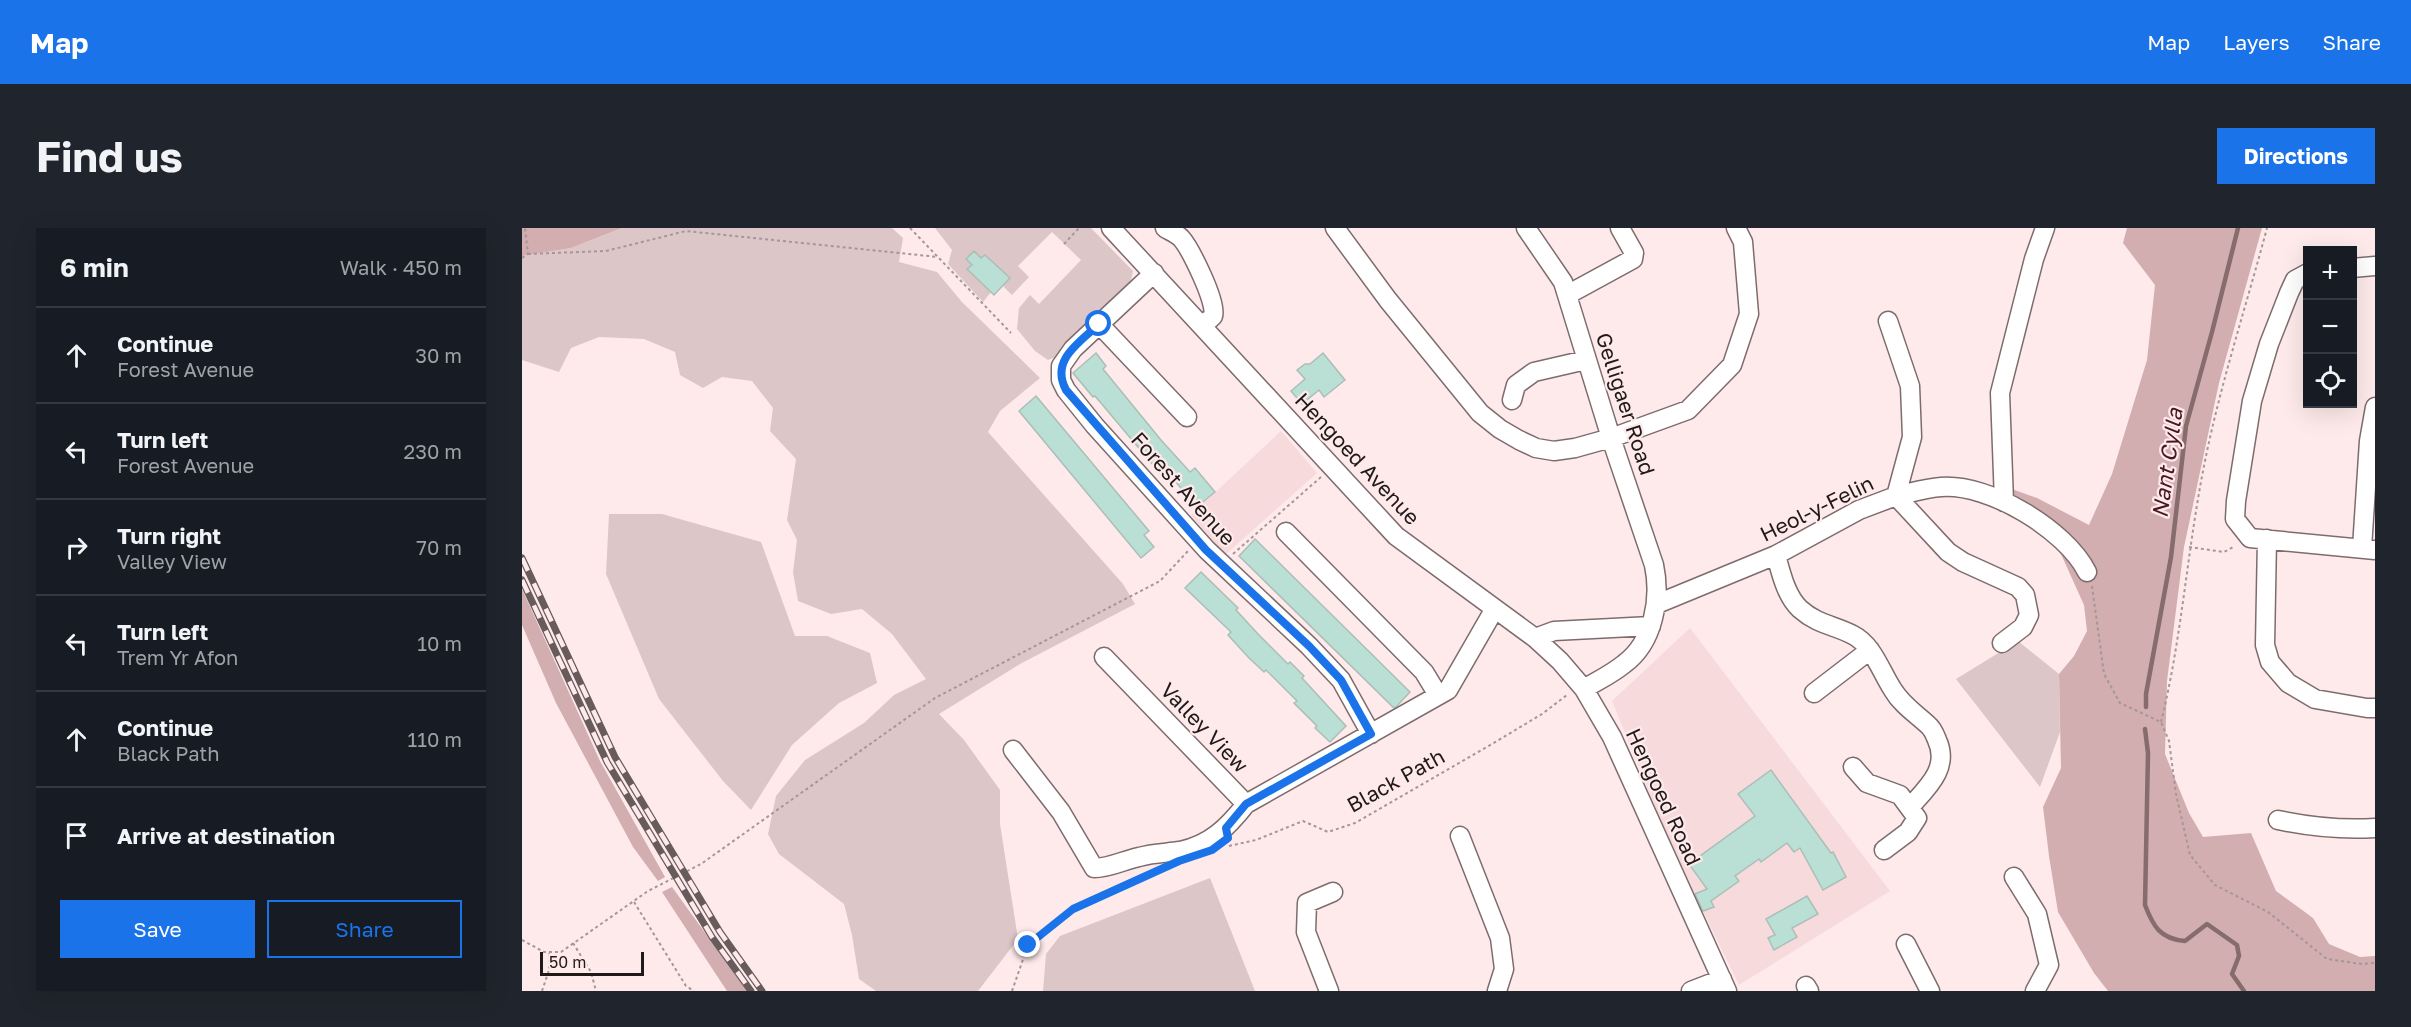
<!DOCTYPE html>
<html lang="en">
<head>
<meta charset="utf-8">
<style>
	body { margin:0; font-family:"Golos Text",sans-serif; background:#20242c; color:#f1f3f6 }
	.controls { position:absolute; right:18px; top:18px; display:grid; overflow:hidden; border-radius:0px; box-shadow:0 6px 24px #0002 }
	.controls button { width:54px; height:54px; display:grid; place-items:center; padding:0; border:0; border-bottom:2px solid #363941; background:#171b24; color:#f1f3f6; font:30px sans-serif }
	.scale { position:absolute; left:18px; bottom:15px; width:104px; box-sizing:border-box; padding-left:6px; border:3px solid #20191a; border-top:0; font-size:16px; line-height:21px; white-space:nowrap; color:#20191a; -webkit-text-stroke:4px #feeaeb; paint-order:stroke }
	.stop { position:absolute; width:18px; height:18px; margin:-14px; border:4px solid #1a73e8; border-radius:50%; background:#fff }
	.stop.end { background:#1a73e8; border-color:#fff; box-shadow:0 2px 6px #0008 }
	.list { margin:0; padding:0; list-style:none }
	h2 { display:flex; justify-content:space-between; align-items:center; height:78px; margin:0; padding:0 24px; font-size:26px }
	h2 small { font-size:20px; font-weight:400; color:#9ea1a6 }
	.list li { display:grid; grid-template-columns:39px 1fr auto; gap:18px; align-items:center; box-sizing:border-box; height:96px; padding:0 24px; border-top:2px solid #363941 }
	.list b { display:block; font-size:22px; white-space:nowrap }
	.list p { margin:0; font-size:20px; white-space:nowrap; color:#9ea1a6 }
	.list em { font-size:20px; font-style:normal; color:#9ea1a6 }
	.actions { display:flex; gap:12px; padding:18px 24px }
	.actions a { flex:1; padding:14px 0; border:2px solid #1a73e8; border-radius:0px; text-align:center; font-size:21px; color:#1a73e8 }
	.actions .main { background:#1a73e8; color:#fff }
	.icon { flex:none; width:33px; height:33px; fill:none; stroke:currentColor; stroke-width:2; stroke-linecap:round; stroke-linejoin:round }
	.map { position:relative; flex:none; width:1853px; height:763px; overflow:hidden; border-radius:0px }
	header { display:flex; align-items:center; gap:36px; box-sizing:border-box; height:84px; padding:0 30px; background:#1a73e8; color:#fff }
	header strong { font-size:28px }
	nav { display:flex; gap:33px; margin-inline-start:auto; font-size:21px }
	.intro { display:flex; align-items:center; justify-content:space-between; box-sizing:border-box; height:144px; padding:0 36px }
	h1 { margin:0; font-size:42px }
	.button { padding:15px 27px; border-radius:0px; background:#1a73e8; color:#fff; font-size:21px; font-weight:700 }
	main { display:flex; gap:36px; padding:0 36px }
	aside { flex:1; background:#171b24; border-radius:0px; box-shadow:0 6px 24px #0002 }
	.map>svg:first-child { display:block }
</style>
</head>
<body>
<header>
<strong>Map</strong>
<nav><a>Map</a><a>Layers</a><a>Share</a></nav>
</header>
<div class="intro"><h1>Find us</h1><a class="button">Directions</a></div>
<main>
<aside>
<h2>6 min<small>Walk · 450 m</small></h2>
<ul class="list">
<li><svg class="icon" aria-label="ahead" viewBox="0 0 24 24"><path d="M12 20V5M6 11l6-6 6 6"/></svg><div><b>Continue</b><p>Forest Avenue</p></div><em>30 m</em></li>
<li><svg class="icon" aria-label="left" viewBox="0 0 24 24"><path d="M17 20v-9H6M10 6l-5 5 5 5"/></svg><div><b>Turn left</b><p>Forest Avenue</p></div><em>230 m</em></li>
<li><svg class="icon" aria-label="right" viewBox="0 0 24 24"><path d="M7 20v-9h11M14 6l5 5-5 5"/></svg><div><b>Turn right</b><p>Valley View</p></div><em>70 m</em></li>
<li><svg class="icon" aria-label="left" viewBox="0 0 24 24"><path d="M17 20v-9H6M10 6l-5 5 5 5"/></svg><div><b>Turn left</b><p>Trem Yr Afon</p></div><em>10 m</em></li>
<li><svg class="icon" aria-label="ahead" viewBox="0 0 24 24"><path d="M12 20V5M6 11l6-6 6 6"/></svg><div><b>Continue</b><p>Black Path</p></div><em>110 m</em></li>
<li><svg class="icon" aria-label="arrive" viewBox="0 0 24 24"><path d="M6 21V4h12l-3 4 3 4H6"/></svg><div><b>Arrive at destination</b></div></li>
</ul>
<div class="actions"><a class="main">Save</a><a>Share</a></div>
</aside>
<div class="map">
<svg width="1853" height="763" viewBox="0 0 1853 763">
	<rect width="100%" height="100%" fill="#feeaeb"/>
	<path fill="#f7dadc" d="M759 203 795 245 703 327 669 287Z
		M1168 400 1368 663 1217 757 1150 620 1090 473Z"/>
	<path fill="#ddc6c8" d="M100 0H370L381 10 377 34 415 44 440 74 518 150 478 183 466 204 601 356 613 376 498 436 417 486 442 512 478 562V596L496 711 456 763H354L337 751 330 707 322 676 257 626 246 606 254 568 283 532 342 495 372 467 404 451 370 406 340 381 309 386 276 373 271 344 275 312 265 292 274 231 248 203 251 180 230 153 200 149 181 160 158 147 153 124 122 111 77 109 49 120 37 144 0 132V28L49 20Z
		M413 0H569L611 43 608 57 534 129 526 132 513 123 495 101 497 80 508 67 517 76 559 32 530 4 496 38 507 49 490 67 481 58 487 50 463 27 459 30 452 23 444 31 450 37 446 42 469 64 461 74 426 36 430 22Z
		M87 286H140L239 314 273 408H305L348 425 355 455 317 475 270 517 229 582 201 553 137 471 84 346Z
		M1496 413 1537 446 1538 504 1518 559 1434 451Z
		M688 650 733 763H521L524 726 538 708Z"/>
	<path fill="#d2aeb0" d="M0 0H100L49 20 0 28Z
		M1605 0H1740L1697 155 1662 319 1645 453 1643 526 1667 585 1681 609 1729 605 1754 663 1791 690 1807 716 1838 729 1853 728V763H1586L1572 745 1536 684 1527 628 1521 579 1539 540 1537 446 1552 428 1565 403 1562 377 1534 315 1479 281 1476 256 1515 270 1567 297 1590 246 1625 132 1633 57 1601 15Z
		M0 361 78 533 143 649 136 653 111 619 34 475 0 397Z
		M150 659 225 763H205L199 754 140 664Z"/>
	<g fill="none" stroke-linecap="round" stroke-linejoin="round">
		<path stroke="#866c6d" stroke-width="4.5" d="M1624 479V466L1649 329 1664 198 1690 104 1716 0
			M1623 501 1626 525 1623 677C1631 698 1638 711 1663 713L1685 696 1715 717 1717 728 1710 746 1722 763"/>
	</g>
	<path fill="#badfd4" stroke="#abbeb8" stroke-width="1.5" d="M452 23 459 30 463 27 488 50 472 67 445 41 450 37 444 31Z
		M574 125 584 138 581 141 639 212 668 244 673 240 693 264 675 279 647 246 642 250 573 168 571 169 551 145Z
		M801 125 823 152 802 169 797 162 780 176 769 163 783 151 775 142 783 136H788Z
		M514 168 627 303 622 307 632 319 619 330 497 183Z
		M733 311 888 464 874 479 872 480 717 328Z
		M679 344 716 380 714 382 736 406 766 436 768 434 782 448 780 450 824 498 808 514 793 500 795 498 772 475 775 473 744 442 742 444 727 430 706 407 709 404 663 360Z
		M1249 542 1309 625 1311 624 1324 649 1301 662 1278 620 1272 624 1265 615 1239 634 1237 631 1213 648 1217 653 1189 673 1192 679 1181 683 1173 666 1185 661 1167 636 1233 588 1216 566Z
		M1285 668 1296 686 1270 700 1275 709 1252 722 1246 710 1253 707 1244 691Z"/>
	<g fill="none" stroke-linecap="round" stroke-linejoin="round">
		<g stroke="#7e6c6d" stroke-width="21">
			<path id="minor" d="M589 0 874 308 1013 410 1032 403 1129 398
				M643 0C648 3 655 6 659 10 668 20 696 76 691 88 689 91 684 94 681 97
				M813 0 866 72 958 185 978 201 997 212 1014 220 1032 223 1053 220 1089 210 1166 182 1210 137 1227 86 1221 14 1214 0
				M1004 0 1041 54 1089 210 1132 337C1139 370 1132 414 1102 436 1090 446 1075 453 1062 461
				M1830 40 1853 38
				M632 45 551 121 539 138V152L544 162 573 198 685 322 787 418 819 452 849 506
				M1786 45 1773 52 1767 65 1747 116 1730 173 1714 273 1713 291 1728 310 1853 322
				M1045 67 1111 31 1112 25 1098 0
				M577 96 665 189
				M990 172 994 157 1012 144 1064 132
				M1374 268 1426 324 1441 334 1496 359 1503 367 1507 387 1501 399 1480 415
				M1374 268C1388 265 1404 260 1419 259 1467 255 1544 302 1565 344
				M1482 274 1478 165 1512 31 1523 0
				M764 304 902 444 916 467
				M1745 311 1743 417 1748 434 1766 455 1793 471 1845 480H1853
				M1840 320 1847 213 1853 179
				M1254 327C1259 345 1264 368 1278 381 1296 397 1312 397 1331 407 1351 417 1359 444 1371 462 1380 477 1393 485 1406 497 1411 501 1413 507 1415 512 1428 540 1405 560 1388 579
				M1135 376 1254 327 1337 282 1374 268 1390 209 1388 158 1366 93
				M1013 410 1038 433 1062 461 1090 509 1205 763
				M582 429 724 576 926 462 972 382
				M1292 465 1348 422
				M491 522 539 584 572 640C588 640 602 632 617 629 631 625 645 625 658 623 688 617 706 599 724 576
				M1331 539 1345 555 1378 567 1395 590 1386 604 1362 622
				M1756 592C1789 599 1819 602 1853 600
				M938 608 978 710 982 741 975 763
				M1492 649 1515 686 1527 737 1513 763
				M1384 716 1408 763
				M1284 758 1287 763
				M807 763 784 704 785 675 811 664
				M1169 763 1200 751"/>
		</g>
		<path stroke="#a59697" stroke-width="2" stroke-dasharray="3 3" stroke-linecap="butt" d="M388 0 489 105
			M542 16 557 0
			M6 26 84 23 164 3 416 29
			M0 30 6 26 3 0
			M1667 319 1702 324 1713 318
			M711 326 799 249
			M1570 358 1582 446 1598 475 1639 494 1647 513 1654 566 1668 627 1693 657 1746 684 1805 731 1840 736 1853 735
			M1639 494C1660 410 1665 323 1682 238 1698 157 1724 79 1745 0
			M707 618 734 612 781 593 806 604 833 595 970 516 1020 486 1045 467
			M112 674 164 758 172 763
			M0 712 22 724H39L126 663 179 636 413 470 638 353 666 323
			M51 715 69 744 74 763
			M20 763 27 742V725
			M490 763 506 717 551 681 637 642"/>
		<use href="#minor" stroke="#fff" stroke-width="18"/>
		<g stroke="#675b5c" stroke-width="7">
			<path id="rail" d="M0 330 93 529 198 704 240 763
				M0 352 85 534 190 709 229 763"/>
		</g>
		<use href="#rail" stroke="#feeaeb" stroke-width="4.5" stroke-dasharray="14" stroke-linecap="butt"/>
	</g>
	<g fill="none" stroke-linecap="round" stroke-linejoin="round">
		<path stroke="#1a73e8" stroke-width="8" d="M506 717 551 681 657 633 690 622 706 610 704 600 724 576 849 506 819 452 787 418 684 322 544 162C528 132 557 115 577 96"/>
	</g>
	<g text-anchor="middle" stroke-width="4.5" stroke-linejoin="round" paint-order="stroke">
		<g font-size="21" fill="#20191a" stroke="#feeaeb">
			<text transform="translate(1103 176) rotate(72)" y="7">Gelligaer Road</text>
			<text transform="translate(835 231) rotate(47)" y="7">Hengoed Avenue</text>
			<text transform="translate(661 261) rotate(48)" y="7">Forest Avenue</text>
			<text transform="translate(1295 281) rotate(-26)" y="7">Heol-y-Felin</text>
			<text transform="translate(682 500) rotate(46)" y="7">Valley View</text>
			<text transform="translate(874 553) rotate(-29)" y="7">Black Path</text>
			<text transform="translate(1141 569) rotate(65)" y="7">Hengoed Road</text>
		</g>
		<g font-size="22" font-style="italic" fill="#481820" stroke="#feeaeb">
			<text transform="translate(1645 235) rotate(-82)" y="8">Nant Cylla</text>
		</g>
	</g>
</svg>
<div class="controls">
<button>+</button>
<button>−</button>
<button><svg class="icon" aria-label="locate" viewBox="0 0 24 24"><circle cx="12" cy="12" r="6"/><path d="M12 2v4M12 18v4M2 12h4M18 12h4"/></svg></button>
</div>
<div class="scale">50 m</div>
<div class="stop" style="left:577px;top:96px"></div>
<div class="stop end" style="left:506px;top:717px"></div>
</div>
</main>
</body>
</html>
